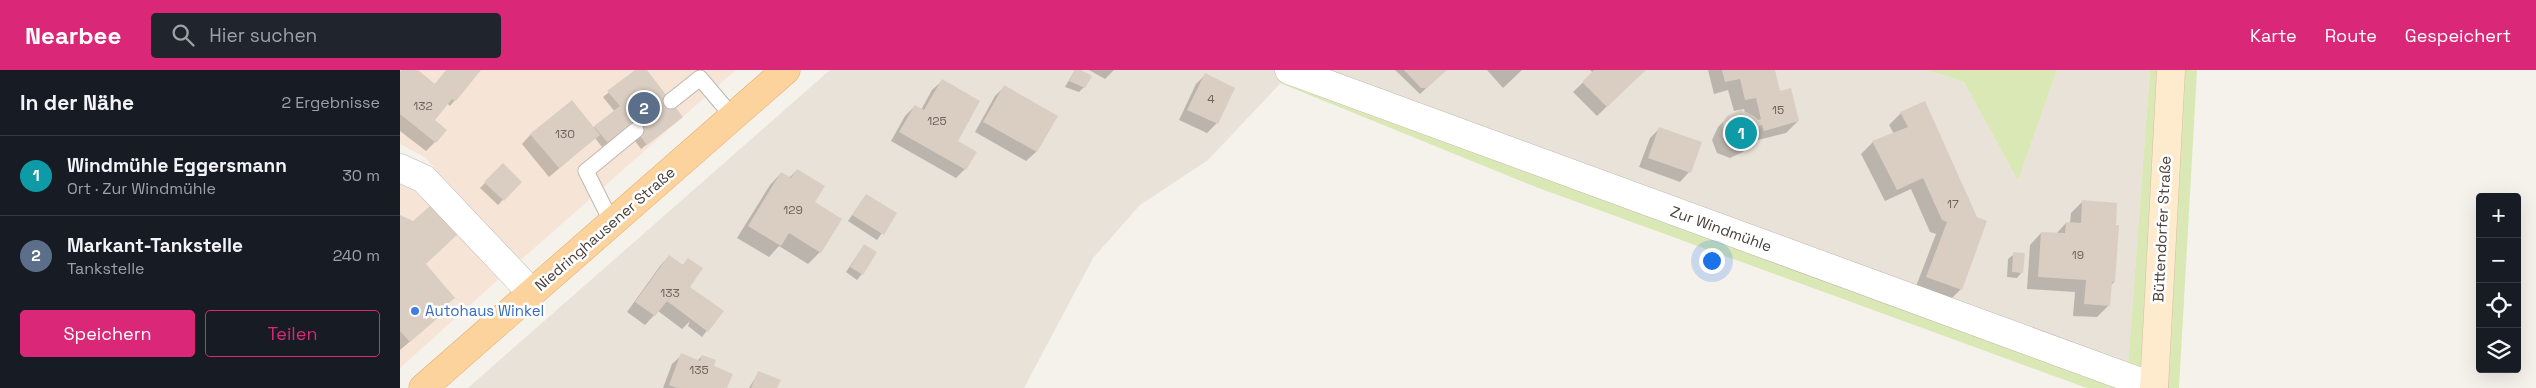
<!DOCTYPE html>
<html lang="de">
<head>
<meta charset="utf-8">
<style>
	body { margin:0; font-family:"Space Grotesk",sans-serif; background:#20242c; color:#f1f3f6 }
	.controls { position:absolute; right:15px; bottom:15px; display:grid; overflow:hidden; border-radius:5px; box-shadow:0 5px 20px #0002 }
	.controls button { width:45px; height:45px; display:grid; place-items:center; padding:0; border:0; border-bottom:1px solid #363941; background:#171b24; color:#f1f3f6; font:25px sans-serif }
	.you { position:absolute; left:1311px; top:190px; width:18px; height:18px; margin:-12px; border:4px solid #fff; border-radius:50%; background:#1a73e8; box-shadow:0 0 0 8px #1a73e833 }
	.badge { display:grid; place-items:center; width:32px; height:32px; border-radius:50%; background:#db2777; color:#fff; font-size:16px; font-weight:700 }
	.pin { position:absolute; translate:-50% -50%; border:2px solid #fff; box-shadow:0 1px 5px #0006 }
	.list { margin:0; padding:0; list-style:none }
	h2 { display:flex; justify-content:space-between; align-items:center; height:65px; margin:0; padding:0 20px; font-size:21px }
	h2 small { font-size:16px; font-weight:400; color:#9ea1a6 }
	.list li { display:grid; grid-template-columns:32px 1fr auto; gap:15px; align-items:center; box-sizing:border-box; height:80px; padding:0 20px; border-top:1px solid #363941 }
	.list b { display:block; font-size:19px; white-space:nowrap }
	.list p { margin:0; font-size:16px; white-space:nowrap; color:#9ea1a6 }
	.list em { font-size:16px; font-style:normal; color:#9ea1a6 }
	.actions { display:flex; gap:10px; padding:15px 20px }
	.actions a { flex:1; padding:11px 0; border:1px solid #db2777; border-radius:5px; text-align:center; font-size:18px; color:#db2777 }
	.actions .main { background:#db2777; color:#fff }
	.icon { flex:none; width:28px; height:28px; fill:none; stroke:currentColor; stroke-width:2; stroke-linecap:round; stroke-linejoin:round }
	.map { position:relative; flex:none; width:2136px; height:318px; overflow:hidden }
	header { display:flex; align-items:center; gap:30px; box-sizing:border-box; height:70px; padding:0 25px; background:#db2777; color:#fff }
	header strong { font-size:24px }
	nav { display:flex; gap:28px; margin-inline-start:auto; font-size:18px }
	.search { width:350px; height:45px; background:#20242c; display:flex; align-items:center; gap:12px; box-sizing:border-box; padding:0 18px; border-radius:5px; color:#9ea1a6; font-size:19px }
	main { display:flex }
	aside { flex:1; background:#171b24 }
	.map>svg:first-child { display:block }
</style>
</head>
<body>
<header>
<strong>Nearbee</strong>
<div class="search"><svg class="icon" aria-label="search" viewBox="0 0 24 24"><circle cx="10" cy="10" r="6"/><path d="M15 15l6 6"/></svg>Hier suchen</div>
<nav><a>Karte</a><a>Route</a><a>Gespeichert</a></nav>
</header>
<main>
<aside>
<h2>In der Nähe<small>2 Ergebnisse</small></h2>
<ul class="list">
<li><span class="badge" style="background:#0f9aa8">1</span><div><b>Windmühle Eggersmann</b><p>Ort · Zur Windmühle</p></div><em>30 m</em></li>
<li><span class="badge" style="background:#5c6f8a">2</span><div><b>Markant-Tankstelle</b><p>Tankstelle</p></div><em>240 m</em></li>
</ul>
<div class="actions"><a class="main">Speichern</a><a>Teilen</a></div>
</aside>
<div class="map">
<svg width="2136" height="318" viewBox="0 0 2136 318">
	<rect width="100%" height="100%" fill="#f5f1eb"/>
	<path fill="#e9e2d9" d="M430 0H893L808 90 740 135 693 188 624 318H68Z
		M909 0H1527L1564 12 1618 111 1657 0H1750L1728 297Z"/>
	<path fill="#f6e5d7" d="M0 0H336L122 189 110 188 26 88 0 74Z
		M0 104 100 208 0 298Z"/>
	<path fill="#d9e8b5" d="M893 0 1728 296 1750 0H1797L1779 318H1687L1136 117 880 13Z
		M1527 0H1657L1618 111 1564 12Z"/>
	<path fill="#0003" d="M2 0H16L34 15 47 0H79L55 30 50 36 47 33 33 50 35 72 26 81 0 61V2Z
		M237 0H245L276 52 241 79 226 59 202 77 195 68 149 107 122 74 131 64 193 58 215 42 203 27Z
		M675 0H678L684 17 679 22 665 17Z
		M689 0H714L705 9Z
		M995 0H1045L1020 24Z
		M1087 0H1122L1103 18Z
		M1190 0H1244L1197 46 1173 22 1193 3Z
		M1308 0H1374L1379 22 1398 51 1386 63 1354 71 1343 82 1330 88 1317 83 1312 70 1318 57 1328 47 1345 43 1344 39 1334 41 1328 20 1314 24Z
		M806 4 834 18 816 54 807 63 779 50 796 14Z
		M542 11 556 71 565 99 556 108 491 71 505 46 515 36 521 40 532 20Z
		M604 17 656 46 636 82 626 91 575 62 595 26Z
		M1501 43 1576 148 1561 219 1549 231 1515 219 1536 164 1530 162 1511 119 1485 131 1461 84 1473 72 1494 64 1489 55Z
		M1259 59 1289 102 1280 112 1239 97 1250 68Z
		M103 95 120 112 98 135 80 118Z
		M397 100 413 132 420 182 408 194 379 176 369 187 337 168 370 115 381 103 389 108Z
		M466 125 496 143 477 170 448 151Z
		M1682 132 1715 156 1714 212 1710 216 1709 235 1697 247 1673 246 1675 222 1627 219 1630 175 1641 163 1656 164 1666 153H1670L1671 143Z
		M0 147 24 194 35 245 28 256 0 280Z
		M464 175 462 204 457 210 446 202Z
		M1614 184 1622 202 1617 208 1607 207 1608 189Z
		M269 186 282 196 288 189V217L322 241 302 267 288 256 290 251 282 259 258 241 245 255 227 242 260 196Z
		M282 285 297 291 302 286 326 318H263L272 294Z
		M359 302 376 318H349Z"/>
	<path fill="#dacec3" d="M2 0H18L35 14 46 0H81L56 31 52 29 35 50 47 60 36 73 0 44V2Z
		M235 0H247L283 47 247 75 232 55 208 73 194 56 220 36 207 21Z
		M675 0H681L692 6 685 18 669 11Z
		M1004 0H1047L1027 18H1021Z
		M1194 0H1246L1207 37 1182 12Z
		M1322 0H1375L1380 21 1391 18 1399 51 1364 61 1362 55 1359 56V67L1354 73 1348 78H1333L1322 67 1323 52 1327 46 1341 40 1354 46 1358 50 1361 49 1356 28 1345 30 1340 9 1325 12Z
		M805 3 835 18 818 54 787 40Z
		M542 9 580 31 558 71 577 82 566 100 499 62 515 35 524 40Z
		M604 15 658 46 637 82 583 52Z
		M172 30 200 65 159 98 130 64Z
		M1525 31 1577 147 1587 151 1562 220 1526 207 1547 152 1542 150 1523 108 1497 120 1472 71 1508 57 1500 42Z
		M1259 57 1302 72 1291 103 1248 88Z
		M103 93 122 112 104 131 84 112Z
		M397 99 425 116 415 132 442 149 421 183 389 163 381 176 348 156 381 102 391 108Z
		M466 124 497 143 484 165 452 145Z
		M1682 130 1717 133 1716 155H1719L1715 212H1712L1710 236 1684 234 1686 210 1638 207 1641 162 1665 163 1666 152 1681 153Z
		M31 135 58 164 26 194 55 228 36 244 39 247 10 272 0 261V145L13 151Z
		M464 174 477 182 463 205 450 197Z
		M1613 182 1625 183 1623 203 1612 202Z
		M269 185 283 195 288 188 303 198 290 217 324 241 308 262 267 231 255 246 235 232Z
		M281 283 300 291 302 285 316 290 314 296 333 304 327 318H277L269 315Z
		M358 301 381 310 377 318H351Z"/>
	<g fill="none" stroke-linecap="round" stroke-linejoin="round">
		<g stroke="#c1b7ad" stroke-width="17">
			<path id="lane" d="M271 31 300 8 333 47
				M212 153 186 101 236 60"/>
		</g>
		<g stroke="#c1b7ad" stroke-width="29">
			<path id="street" d="M889 0 1754 317
				M0 98 24 109 132 223"/>
		</g>
		<g stroke="#d7c09e" stroke-width="29">
			<path id="secondary" d="M1754 318 1771 0"/>
		</g>
		<g stroke="#e3ad6c" stroke-width="29">
			<path id="primary" d="M23 318 386 0"/>
		</g>
		<use href="#lane" stroke="#fff" stroke-width="15"/>
		<use href="#street" stroke="#fff" stroke-width="28"/>
		<use href="#secondary" stroke="#feebcd" stroke-width="28"/>
		<use href="#primary" stroke="#fdd39d" stroke-width="28"/>
	</g>
	<circle fill="#3f7fe0" stroke="#fff" stroke-width="2" cx="15" cy="241" r="5"/>
	<g text-anchor="middle" stroke-width="5" stroke-linejoin="round" paint-order="stroke">
		<g font-size="12" fill="#6e645c">
			<text x="811" y="33">4</text>
			<text x="23" y="40">132</text>
			<text x="1378" y="44">15</text>
			<text x="537" y="55">125</text>
			<text x="165" y="68">130</text>
			<text x="1553" y="138">17</text>
			<text x="393" y="144">129</text>
			<text x="1678" y="189">19</text>
			<text x="270" y="227">133</text>
			<text x="299" y="304">135</text>
		</g>
		<g font-size="15" fill="#4a4039" stroke="#fff">
			<text transform="translate(205 159) rotate(-41)" y="5">Niedringhausener Straße</text>
			<text transform="translate(1321 159) rotate(20)" y="5">Zur Windmühle</text>
			<text transform="translate(1762 159) rotate(-87)" y="5">Büttendorfer Straße</text>
		</g>
		<g font-size="15" fill="#366cbe" stroke="#fff" text-anchor="start">
			<text x="25" y="246">Autohaus Winkel</text>
		</g>
	</g>
</svg>
<div class="controls">
<button>+</button>
<button>−</button>
<button><svg class="icon" aria-label="locate" viewBox="0 0 24 24"><circle cx="12" cy="12" r="6"/><path d="M12 2v4M12 18v4M2 12h4M18 12h4"/></svg></button>
<button><svg class="icon" aria-label="layers" viewBox="0 0 24 24"><path d="M12 4l9 5-9 5-9-5zM3 14l9 5 9-5"/></svg></button>
</div>
<div class="you"></div>
<div class="pin badge" style="left:1341px;top:63px;background:#0f9aa8">1</div>
<div class="pin badge" style="left:244px;top:38px;background:#5c6f8a">2</div>
</div>
</main>
</body>
</html>
